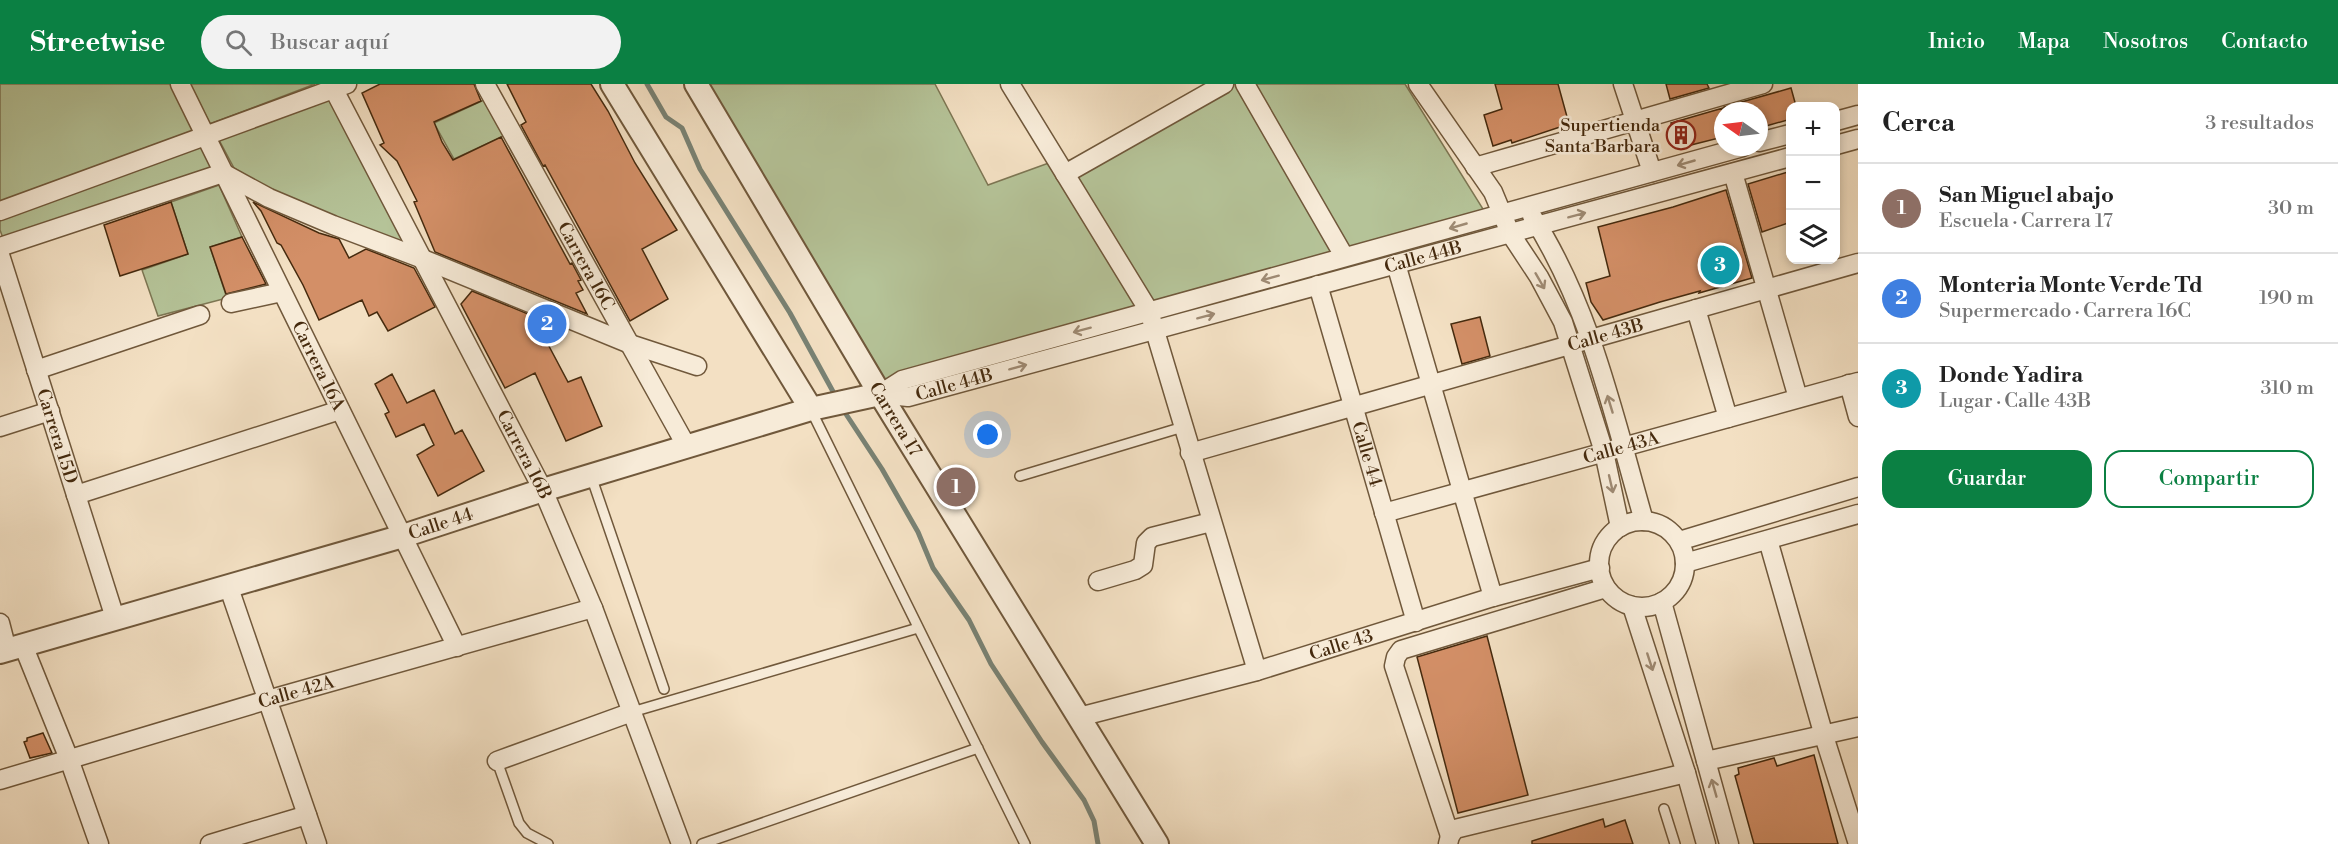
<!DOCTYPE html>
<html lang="es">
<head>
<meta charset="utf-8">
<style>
	body { margin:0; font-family:"Libre Bodoni",serif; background:#f2f2f2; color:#222 }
	.controls { position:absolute; right:18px; top:18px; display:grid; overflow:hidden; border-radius:12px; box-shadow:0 3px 9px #0003 }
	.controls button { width:54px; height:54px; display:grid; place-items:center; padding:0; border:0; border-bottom:2px solid #e0e0e0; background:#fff; color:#222; font:30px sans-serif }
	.compass { position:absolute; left:1714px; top:18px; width:54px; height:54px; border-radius:50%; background:#fff; box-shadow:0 3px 9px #0003; rotate:284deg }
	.you { position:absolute; left:988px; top:351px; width:21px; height:21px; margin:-15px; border:4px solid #fff; border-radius:50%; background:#1a73e8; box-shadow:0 0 0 9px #1a73e833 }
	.badge { display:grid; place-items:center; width:39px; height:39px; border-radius:50%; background:#0b8043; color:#fff; font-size:20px; font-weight:700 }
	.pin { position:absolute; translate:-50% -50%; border:3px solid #fff; box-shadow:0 2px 6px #0006 }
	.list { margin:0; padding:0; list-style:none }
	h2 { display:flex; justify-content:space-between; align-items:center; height:78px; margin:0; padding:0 24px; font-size:26px }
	h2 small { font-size:20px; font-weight:400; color:#767676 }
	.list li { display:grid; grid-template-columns:39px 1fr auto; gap:18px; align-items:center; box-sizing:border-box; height:90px; padding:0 24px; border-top:2px solid #e0e0e0 }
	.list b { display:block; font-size:22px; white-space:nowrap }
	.list p { margin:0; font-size:20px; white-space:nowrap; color:#767676 }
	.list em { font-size:20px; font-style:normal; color:#767676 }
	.actions { display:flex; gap:12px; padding:18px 24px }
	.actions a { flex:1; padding:14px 0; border:2px solid #0b8043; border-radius:18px; text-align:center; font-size:21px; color:#0b8043 }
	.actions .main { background:#0b8043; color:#fff }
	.icon { flex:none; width:33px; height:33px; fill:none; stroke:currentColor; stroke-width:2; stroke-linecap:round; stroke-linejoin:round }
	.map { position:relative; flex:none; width:1858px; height:760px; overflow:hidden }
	header { display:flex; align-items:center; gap:36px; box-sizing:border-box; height:84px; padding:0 30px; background:#0b8043; color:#fff }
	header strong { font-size:28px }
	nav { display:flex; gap:33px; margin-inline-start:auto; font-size:21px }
	.search { width:420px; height:54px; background:#f2f2f2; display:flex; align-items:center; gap:15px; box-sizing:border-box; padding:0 21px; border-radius:33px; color:#767676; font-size:22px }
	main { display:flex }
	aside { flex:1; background:#fff }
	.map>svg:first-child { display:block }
</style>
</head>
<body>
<header>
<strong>Streetwise</strong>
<div class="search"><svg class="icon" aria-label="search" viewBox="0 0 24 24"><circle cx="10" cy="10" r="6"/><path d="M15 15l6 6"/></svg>Buscar aquí</div>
<nav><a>Inicio</a><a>Mapa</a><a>Nosotros</a><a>Contacto</a></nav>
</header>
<main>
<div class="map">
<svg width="1858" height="760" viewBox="0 0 1858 760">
	<rect width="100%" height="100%" fill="#f3e0c3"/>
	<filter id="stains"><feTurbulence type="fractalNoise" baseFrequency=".00333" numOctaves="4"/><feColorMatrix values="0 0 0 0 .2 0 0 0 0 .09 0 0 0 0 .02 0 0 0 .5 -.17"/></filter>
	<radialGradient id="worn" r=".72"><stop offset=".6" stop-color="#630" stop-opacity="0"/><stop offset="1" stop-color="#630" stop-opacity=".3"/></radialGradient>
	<path fill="#b5c398" stroke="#7d7653" stroke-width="1.5" d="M0 0H170L196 48 0 125Z
		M190 0H315L210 40Z
		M706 0H935L988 101 1057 76 1089 77 1224 0H1405L1488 133 880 310Z
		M333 13 411 159 395 158 268 105 234 84 218 54Z
		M486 15 504 52 454 75 434 39Z
		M206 61 218 85 3 154 0 146V134Z
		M219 101 242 153 210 163 227 214 158 232 142 186 188 170 171 118Z"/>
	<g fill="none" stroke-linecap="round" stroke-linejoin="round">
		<path stroke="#798274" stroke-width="5" d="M647 0 666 33 682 44 700 85 790 229 836 313
			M842 324 882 385 918 448 933 484 969 536 991 580 1042 658 1084 716 1094 737 1098 760"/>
	</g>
	<path fill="#d38f67" stroke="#452a0e" stroke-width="1.5" d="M380 0H474L481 17 434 38 442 58 453 76 501 53 570 180 572 179 581 196 578 197 583 206 576 209 587 230 435 168 414 118 417 117 397 77 380 61 384 59 362 9Z
		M507 0H591L608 27 635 79 677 146 642 165 668 215 630 237 545 81 543 82 521 41 526 38Z
		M1495 0H1558L1569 40 1512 59 1511 56 1493 62 1484 31 1502 25Z
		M1666 0H1707L1709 4 1670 15Z
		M1791 4 1796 22H1791V35L1759 44V27H1725L1724 23Z
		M1723 24V53L1679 64 1671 39Z
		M1791 87V138L1762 148 1748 100Z
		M1726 106 1752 194 1699 209 1700 207 1660 218 1603 236 1591 218 1586 199 1610 192 1598 143 1673 123Z
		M171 118 188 170 120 192 104 141Z
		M253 118 319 149 339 155 349 174 366 165 414 184 435 223 388 247 377 228 369 232 362 216 319 236 303 201 281 161 277 159 261 127Z
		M242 153 266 200 226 210 210 163Z
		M472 207 533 232 568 298 581 293 602 342 566 357 535 289 505 304 461 220Z
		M1480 233 1490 272 1462 280 1451 240Z
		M392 290 407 319 434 306 455 350 462 346 484 387 438 412 417 371 434 361 424 340 396 353 385 330 389 328 375 300Z
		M1487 552 1528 711 1458 729 1417 573Z
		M43 649 52 669 30 674 24 658 27 657V654Z
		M1814 671 1838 760H1754L1735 692 1739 690 1738 684 1774 674 1777 682Z
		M1603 735 1605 743 1625 736 1633 760H1532V757Z"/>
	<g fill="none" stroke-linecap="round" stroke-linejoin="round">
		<g stroke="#70583b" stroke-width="12">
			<path id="service" d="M811 326 1025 760
				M591 392 664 605
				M1020 392 1183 343
				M632 628 918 544
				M497 677 519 739 527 749 548 760
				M1664 725 1675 760
				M702 760 978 664"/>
		</g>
		<g stroke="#70583b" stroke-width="21">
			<g id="minor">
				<path id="s1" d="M180 0 457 563"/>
				<path id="s2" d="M331 0 543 406 593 524 681 760"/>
				<path id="s3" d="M485 0 687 363"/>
				<path d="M1010 0 1149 227 1257 587"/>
				<path d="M1245 0 1344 172"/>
				<path d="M1418 0 1493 108 1510 149 1539 193 1563 238 1604 368 1620 443"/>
				<path d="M1623 0 1652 88"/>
				<path d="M1836 37 1858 31"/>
				<path d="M1759 58 1790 50"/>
				<path d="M1836 61 1858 55"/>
				<path d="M1475 83 1763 0"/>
				<path d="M1733 89 1798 314"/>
				<path d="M1065 90 1224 0"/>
				<path d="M0 127 347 0"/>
				<path d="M1532 132C1591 224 1614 333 1644 437"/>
				<path d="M0 163 223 89 269 114 333 141 423 175 630 260 697 282"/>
				<path id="s4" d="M0 171 115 534"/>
				<path d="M1396 180 1493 513"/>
				<path id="s5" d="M1318 201 1416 538"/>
				<path d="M231 219 282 208"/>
				<path d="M1696 225 1728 334"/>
				<path d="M36 286 200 231"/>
				<path d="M1849 300 1858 333"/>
				<path id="s6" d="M880 310 908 313 1790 73"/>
				<path d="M880 310 902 296 1743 63"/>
				<path d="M0 343 50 327"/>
				<path id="s7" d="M1190 369 1858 179"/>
				<path d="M76 411 340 326"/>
				<path id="s8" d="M1384 429 1858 298"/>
				<circle cx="1642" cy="480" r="43"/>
				<path d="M1768 456 1824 652 1858 760"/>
				<path d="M1679 457 1858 403"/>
				<path d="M1685 479 1858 430"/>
				<path d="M1098 497 1135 486 1143 481 1146 459 1152 453 1211 438"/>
				<path d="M228 501 317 760"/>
				<path d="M1662 518 1729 760"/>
				<path d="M1632 522 1686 689 1706 760"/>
				<path d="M0 539 7 566"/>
				<path d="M23 561 69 675 99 760"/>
				<path id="s9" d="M1079 633 1257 587 1493 513 1600 484"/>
				<path d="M497 677 632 628"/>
				<path d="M1706 677 1858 643"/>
				<path id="s10" d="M0 696 267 616 593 524"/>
				<path d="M1450 752 1394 582 1396 573 1401 566 1606 504"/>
				<path d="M210 760 307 731"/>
				<path d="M1448 760 1450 752 1455 745 1686 689"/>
			</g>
		</g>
		<g stroke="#70583b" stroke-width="26">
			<g id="tertiary">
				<path d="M612 0 811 325"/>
				<path id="s11" d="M696 0 880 310 1157 760"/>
				<path id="s12" d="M0 568 403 452 543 406 811 325 880 310"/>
			</g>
		</g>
		<use href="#service" stroke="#f7ebd8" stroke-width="9"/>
		<use href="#minor" stroke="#f7ebd8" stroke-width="18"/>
		<use href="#tertiary" stroke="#f7ebd8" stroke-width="22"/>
	</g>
	<defs><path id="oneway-shaft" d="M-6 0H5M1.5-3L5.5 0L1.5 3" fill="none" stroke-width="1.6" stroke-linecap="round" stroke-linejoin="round" transform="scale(1.5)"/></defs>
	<g stroke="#9e8a73">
		<use href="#oneway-shaft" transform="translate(1686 79) rotate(164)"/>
		<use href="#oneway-shaft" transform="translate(1577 131) rotate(-15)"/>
		<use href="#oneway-shaft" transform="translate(1458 142) rotate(164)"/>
		<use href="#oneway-shaft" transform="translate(1270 194) rotate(165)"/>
		<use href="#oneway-shaft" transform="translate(1540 197) rotate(60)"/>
		<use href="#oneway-shaft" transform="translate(1206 232) rotate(-15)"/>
		<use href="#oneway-shaft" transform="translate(1082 246) rotate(165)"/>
		<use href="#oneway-shaft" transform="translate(1018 283) rotate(-15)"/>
		<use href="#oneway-shaft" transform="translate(1610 320) rotate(-107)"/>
		<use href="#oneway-shaft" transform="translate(1611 400) rotate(77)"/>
		<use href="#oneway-shaft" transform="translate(1650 578) rotate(72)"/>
		<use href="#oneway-shaft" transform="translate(1714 704) rotate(-106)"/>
	</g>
	<defs>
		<g id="building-ring" transform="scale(1.5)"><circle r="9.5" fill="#f7ebd8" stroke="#8f2418" stroke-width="1.5"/><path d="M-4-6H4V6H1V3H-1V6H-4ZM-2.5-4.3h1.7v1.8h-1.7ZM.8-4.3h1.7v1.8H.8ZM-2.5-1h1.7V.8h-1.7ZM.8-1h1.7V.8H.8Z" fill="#8f2418"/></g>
	</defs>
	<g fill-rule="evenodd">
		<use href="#building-ring" x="1681" y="51"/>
	</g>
	<g text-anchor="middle" stroke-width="5" stroke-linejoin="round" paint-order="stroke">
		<g font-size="18" fill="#452a0e" stroke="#f7ebd8" text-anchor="end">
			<text x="1660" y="47">Supertienda<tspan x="1660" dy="21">Santa Barbara</tspan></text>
		</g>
		<g font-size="18" fill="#452a0e" stroke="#f7ebd8">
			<text dy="6" stroke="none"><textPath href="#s6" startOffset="562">Calle 44B</textPath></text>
			<text dy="6" stroke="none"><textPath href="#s3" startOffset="208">Carrera 16C</textPath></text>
			<text dy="6" stroke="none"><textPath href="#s7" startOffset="432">Calle 43B</textPath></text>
			<text dy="6" stroke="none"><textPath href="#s1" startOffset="314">Carrera 16A</textPath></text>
			<text dy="6" stroke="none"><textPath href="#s6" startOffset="76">Calle 44B</textPath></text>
			<text dy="6" stroke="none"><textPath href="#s11" startOffset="390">Carrera 17</textPath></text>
			<text dy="6" stroke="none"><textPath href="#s4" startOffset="190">Carrera 15D</textPath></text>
			<text dy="6" stroke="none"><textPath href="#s8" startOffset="246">Calle 43A</textPath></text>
			<text dy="6" stroke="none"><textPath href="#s5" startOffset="176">Calle 44</textPath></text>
			<text dy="6" stroke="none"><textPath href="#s2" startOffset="418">Carrera 16B</textPath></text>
			<text dy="6" stroke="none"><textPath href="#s12" startOffset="459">Calle 44</textPath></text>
			<text dy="6" stroke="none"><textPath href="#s9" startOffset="272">Calle 43</textPath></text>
			<text dy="6" stroke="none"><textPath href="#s10" startOffset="309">Calle 42A</textPath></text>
		</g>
	</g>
	<rect width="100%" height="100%" filter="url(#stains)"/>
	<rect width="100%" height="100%" fill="url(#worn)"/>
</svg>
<div class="controls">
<button>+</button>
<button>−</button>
<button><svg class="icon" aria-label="layers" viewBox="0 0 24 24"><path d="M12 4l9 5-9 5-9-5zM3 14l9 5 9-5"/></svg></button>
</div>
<svg class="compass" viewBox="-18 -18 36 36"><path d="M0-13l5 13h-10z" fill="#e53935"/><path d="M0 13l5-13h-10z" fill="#767676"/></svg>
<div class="you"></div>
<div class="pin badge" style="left:956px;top:403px;background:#8d6e63">1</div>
<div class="pin badge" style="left:547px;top:240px;background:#3f7fe0">2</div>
<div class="pin badge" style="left:1720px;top:181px;background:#0f9aa8">3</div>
</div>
<aside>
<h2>Cerca<small>3 resultados</small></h2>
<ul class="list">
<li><span class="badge" style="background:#8d6e63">1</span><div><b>San Miguel abajo</b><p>Escuela · Carrera 17</p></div><em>30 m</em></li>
<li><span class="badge" style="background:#3f7fe0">2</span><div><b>Monteria Monte Verde Td</b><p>Supermercado · Carrera 16C</p></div><em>190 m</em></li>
<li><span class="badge" style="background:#0f9aa8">3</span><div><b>Donde Yadira</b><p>Lugar · Calle 43B</p></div><em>310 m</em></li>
</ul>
<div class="actions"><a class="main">Guardar</a><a>Compartir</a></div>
</aside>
</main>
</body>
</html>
